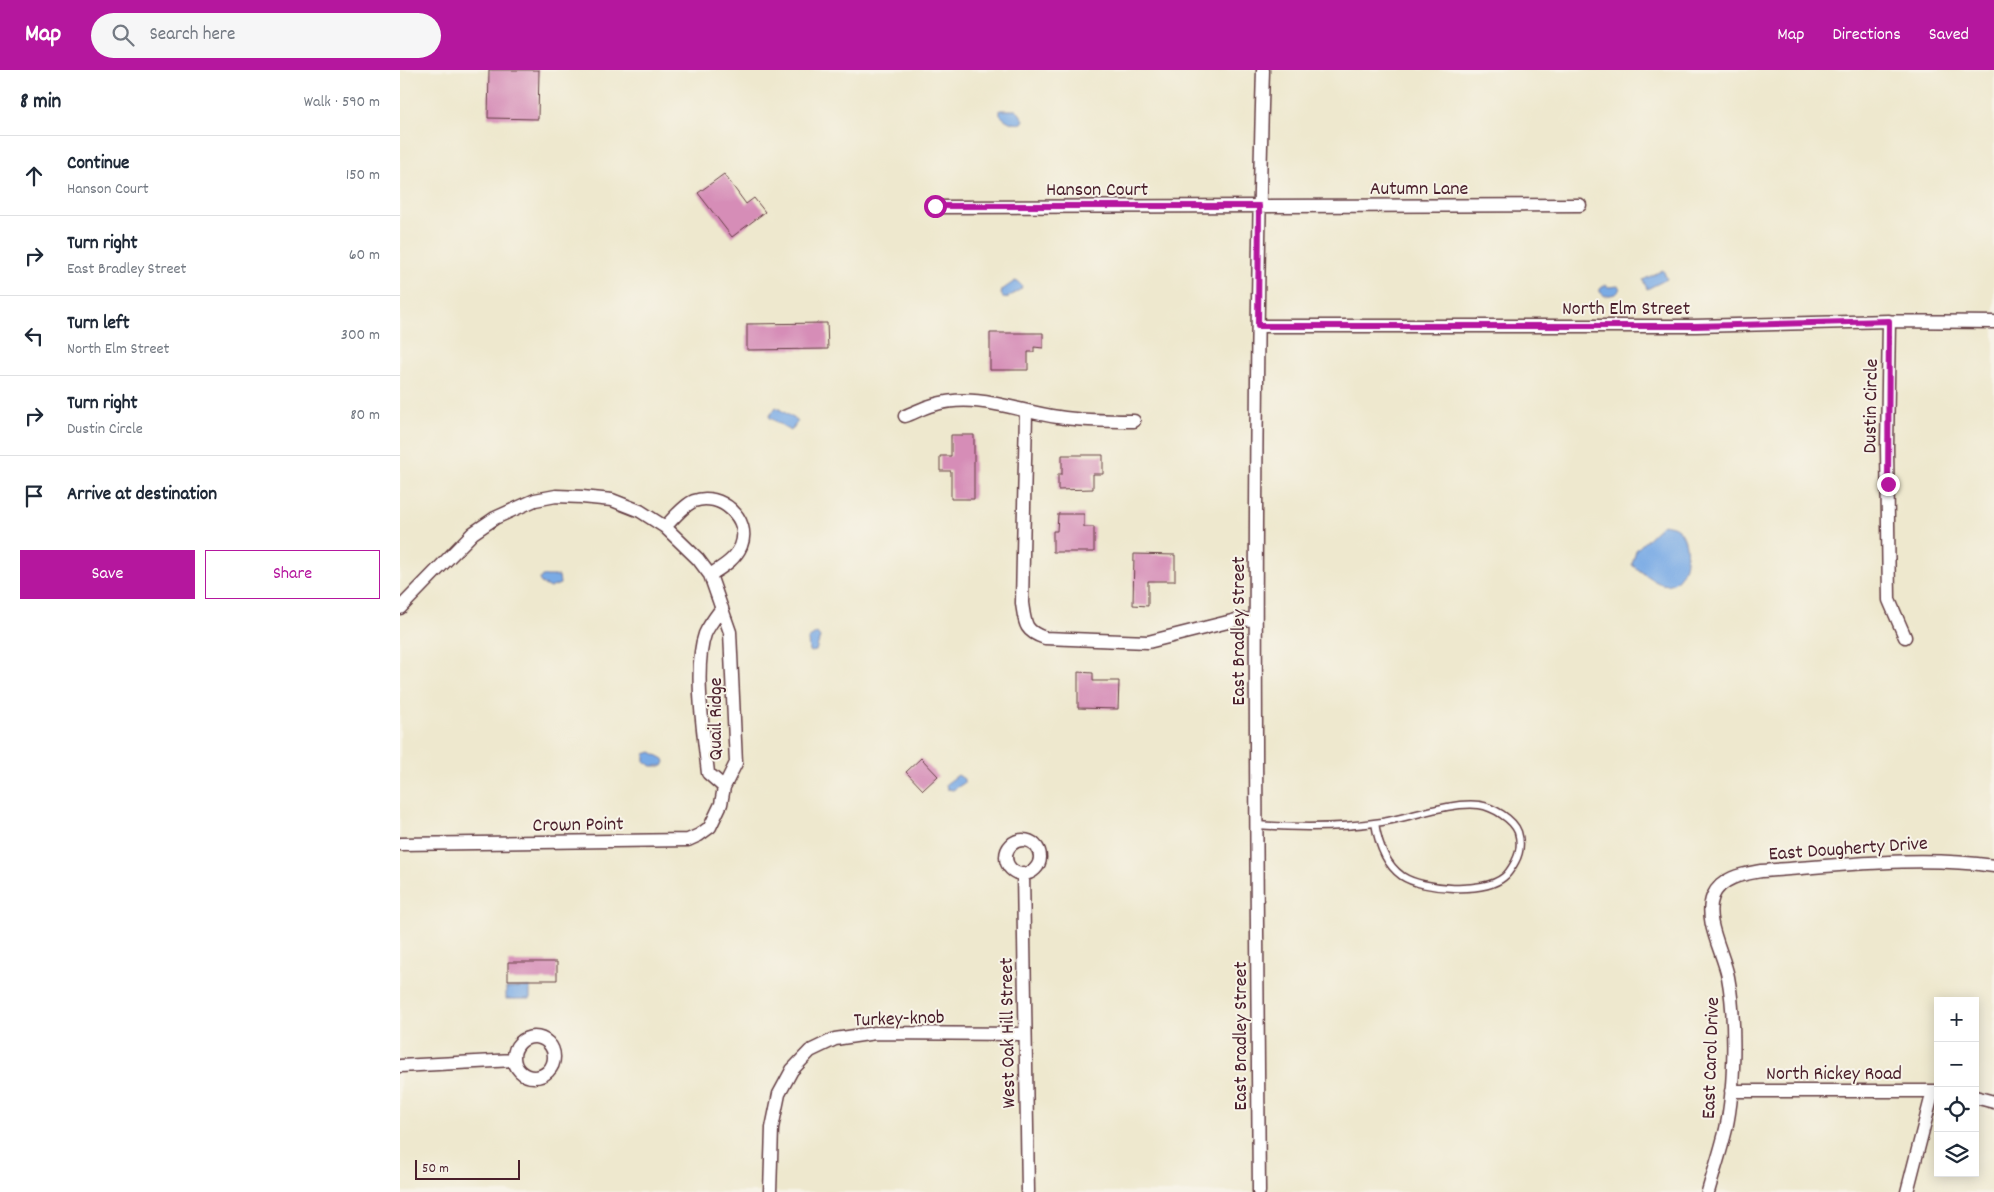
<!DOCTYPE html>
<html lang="en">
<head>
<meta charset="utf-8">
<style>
	body { margin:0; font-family:Dekko,sans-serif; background:#f6f6f7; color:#1f2937 }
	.controls { position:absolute; right:15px; bottom:15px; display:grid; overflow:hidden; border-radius:0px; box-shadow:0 2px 12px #0003 }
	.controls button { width:45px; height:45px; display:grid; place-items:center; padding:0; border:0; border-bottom:1px solid #e0e1e3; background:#fff; color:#1f2937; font:25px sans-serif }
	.scale { position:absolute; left:15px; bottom:12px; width:105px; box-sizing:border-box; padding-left:5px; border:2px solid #4a1f2b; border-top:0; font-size:14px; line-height:18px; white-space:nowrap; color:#4a1f2b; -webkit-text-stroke:4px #f7f3e8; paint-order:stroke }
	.stop { position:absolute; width:15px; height:15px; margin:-11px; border:4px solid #b5179e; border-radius:50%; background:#fff }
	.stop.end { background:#b5179e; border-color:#fff; box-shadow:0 1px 5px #0008 }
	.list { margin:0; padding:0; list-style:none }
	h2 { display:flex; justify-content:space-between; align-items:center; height:65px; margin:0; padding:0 20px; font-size:21px }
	h2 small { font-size:16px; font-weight:400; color:#747a83 }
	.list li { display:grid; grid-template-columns:32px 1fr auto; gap:15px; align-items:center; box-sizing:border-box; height:80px; padding:0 20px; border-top:1px solid #e0e1e3 }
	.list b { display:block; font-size:19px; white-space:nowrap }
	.list p { margin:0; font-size:16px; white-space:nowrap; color:#747a83 }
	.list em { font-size:16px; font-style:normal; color:#747a83 }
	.actions { display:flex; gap:10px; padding:15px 20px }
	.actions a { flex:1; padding:11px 0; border:1px solid #b5179e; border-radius:0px; text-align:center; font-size:18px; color:#b5179e }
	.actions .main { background:#b5179e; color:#fff }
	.icon { flex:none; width:28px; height:28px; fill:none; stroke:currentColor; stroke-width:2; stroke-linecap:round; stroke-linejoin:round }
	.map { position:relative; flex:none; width:1594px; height:1122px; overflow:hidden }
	header { display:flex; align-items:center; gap:30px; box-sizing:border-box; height:70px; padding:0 25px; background:#b5179e; color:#fff }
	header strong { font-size:24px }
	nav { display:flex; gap:28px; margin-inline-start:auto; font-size:18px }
	.search { width:350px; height:45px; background:#f6f6f7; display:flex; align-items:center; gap:12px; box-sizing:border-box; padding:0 18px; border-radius:28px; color:#747a83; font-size:19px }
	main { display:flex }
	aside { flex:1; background:#fff }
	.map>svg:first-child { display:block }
</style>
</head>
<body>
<header>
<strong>Map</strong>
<div class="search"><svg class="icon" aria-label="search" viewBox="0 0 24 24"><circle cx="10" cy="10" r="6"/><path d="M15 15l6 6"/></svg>Search here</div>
<nav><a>Map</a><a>Directions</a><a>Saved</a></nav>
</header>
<main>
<aside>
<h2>8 min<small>Walk · 590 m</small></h2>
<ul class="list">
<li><svg class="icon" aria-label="ahead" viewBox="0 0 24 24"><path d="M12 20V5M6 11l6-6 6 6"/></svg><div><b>Continue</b><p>Hanson Court</p></div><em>150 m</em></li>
<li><svg class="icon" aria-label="right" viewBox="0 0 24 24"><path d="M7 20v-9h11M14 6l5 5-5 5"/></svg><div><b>Turn right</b><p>East Bradley Street</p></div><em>60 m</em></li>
<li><svg class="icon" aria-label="left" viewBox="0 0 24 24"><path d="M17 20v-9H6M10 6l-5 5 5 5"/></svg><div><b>Turn left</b><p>North Elm Street</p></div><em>300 m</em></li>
<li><svg class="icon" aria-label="right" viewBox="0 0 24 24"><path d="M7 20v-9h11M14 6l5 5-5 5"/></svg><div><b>Turn right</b><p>Dustin Circle</p></div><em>80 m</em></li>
<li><svg class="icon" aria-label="arrive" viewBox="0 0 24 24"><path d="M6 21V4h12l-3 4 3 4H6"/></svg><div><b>Arrive at destination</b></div></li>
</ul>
<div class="actions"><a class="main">Save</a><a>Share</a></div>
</aside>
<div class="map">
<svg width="1594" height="1122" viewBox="0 0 1594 1122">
	<rect width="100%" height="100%" fill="#f7f3e8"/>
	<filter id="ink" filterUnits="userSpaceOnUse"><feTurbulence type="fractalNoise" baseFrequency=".02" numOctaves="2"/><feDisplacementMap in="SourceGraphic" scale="10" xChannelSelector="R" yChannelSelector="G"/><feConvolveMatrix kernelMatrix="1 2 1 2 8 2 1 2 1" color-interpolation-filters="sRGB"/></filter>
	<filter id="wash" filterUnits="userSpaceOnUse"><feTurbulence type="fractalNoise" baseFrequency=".0096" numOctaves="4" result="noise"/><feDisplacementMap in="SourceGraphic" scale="20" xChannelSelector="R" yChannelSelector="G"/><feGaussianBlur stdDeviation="1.12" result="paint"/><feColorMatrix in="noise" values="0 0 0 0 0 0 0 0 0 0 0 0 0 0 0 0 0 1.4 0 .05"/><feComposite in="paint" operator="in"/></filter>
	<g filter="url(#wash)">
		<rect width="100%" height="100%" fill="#eee8ce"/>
		<path fill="#7aabe5" stroke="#626588" d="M600 40H617L624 50 622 53C613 55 606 51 600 45Z
			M1263 200 1267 209 1247 219 1243 210Z
			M615 211 618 212 622 216 621 219 607 228 603 227 601 224 602 220Z
			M1205 215 1209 217 1218 216 1221 219 1216 224 1205 226 1200 222V219Z
			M376 337 398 351 391 361 369 347Z
			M1263 454C1266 455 1272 455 1275 457 1295 468 1288 521 1262 514 1253 512 1241 501 1232 495L1236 480Z
			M142 506H159L160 514 150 518 142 514 139 510Z
			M417 563 420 567 416 581 411 582 409 581 408 569Z
			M251 682 264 689 265 692 263 696H252L245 692V684Z
			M558 705 564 709V713L553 720 547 719 546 714Z
			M130 917V929H106V918Z"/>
		<g id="blocks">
			<path fill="#d68db7" d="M89 0H139L138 49 88 48Z
				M324 104 346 134 354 128 365 142 332 167 298 123Z
				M427 253 428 279 347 280V254Z
				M590 263H643V278L634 277V282H628V300H590Z
				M551 365H574V429H551V401H540V386H551Z
				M662 385H703V404H693V419L658 420V404H662Z
				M658 444H684V457H694V482H653V461H657Z
				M734 484 775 485V511H748V536L733 535Z
				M678 602 693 603V611H719L718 639 678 638Z
				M521 688 538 706 523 720 506 702Z
				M108 892H157V910H108Z"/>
		</g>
	</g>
	<g filter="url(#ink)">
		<use href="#blocks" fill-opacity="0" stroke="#633d43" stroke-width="1"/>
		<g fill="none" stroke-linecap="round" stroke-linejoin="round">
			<g stroke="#633d43" stroke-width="9">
				<path id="lane" d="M857 755C898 758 941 758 982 752 1013 747 1048 732 1079 735 1093 737 1113 749 1118 762 1121 772 1120 783 1115 792 1112 797 1109 803 1104 807 1084 824 1023 820 1002 806 985 794 978 772 975 753"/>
			</g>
			<g stroke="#633d43" stroke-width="15">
				<path id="street" d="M535 137 1180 135
					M1489 251 1487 377 1489 530 1505 567
					M858 256H1295L1489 251 1594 252
					M626 342 622 533C625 553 624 561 645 568L748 572 836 550 855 549
					M505 346C514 343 524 337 533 335 576 322 616 341 658 347 683 351 709 351 734 351
					M265 457C273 449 284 435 294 431 320 421 352 449 341 476 335 490 322 497 310 505
					M0 538 73 463 95 448 135 430 156 426 182 427 212 430 240 441 265 457 298 489 310 505 330 562 336 693 324 717 321 734 310 757 299 765 288 770 0 774
					M322 538C316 546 309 555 305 564 293 598 304 666 308 703L324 717
					M606 787a17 17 0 1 1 34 0a17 17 0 1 1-34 0Z
					M623 803 628 1122
					M114 987a20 20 0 1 1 40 0a20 20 0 1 1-40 0Z
					M0 996 114 990
					M1331 1021H1538
					M1575 1027 1594 1032
					M370 1122 372 1058 379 1024 392 1000 410 981 435 969 475 963 625 964
					M859 1122C856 748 852 374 863 0
					M1308 1122C1314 1101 1321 1080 1326 1059 1335 1018 1336 949 1328 907 1324 884 1303 850 1313 826 1321 807 1344 804 1361 801 1438 796 1517 785 1594 796
					M1507 1122 1533 1021"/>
			</g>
			<use href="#lane" stroke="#fff" stroke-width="6"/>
			<use href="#street" stroke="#fff" stroke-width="12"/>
		</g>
	</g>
	<g fill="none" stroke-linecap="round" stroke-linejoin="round" filter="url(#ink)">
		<path stroke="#b5179e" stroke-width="6" d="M535 136H859L858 256H1295L1489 251 1488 414"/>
	</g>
	<g text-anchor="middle" stroke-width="4" stroke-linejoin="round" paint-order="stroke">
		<g font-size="20" fill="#4a1f2b" stroke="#f7f3e8">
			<text x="1019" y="124">Autumn Lane</text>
			<text x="697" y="125">Hanson Court</text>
			<text x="1226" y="244">North Elm Street</text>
			<text transform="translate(1469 336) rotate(-89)" y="7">Dustin Circle</text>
			<text transform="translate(837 561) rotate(-90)" y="7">East Bradley Street</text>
			<text transform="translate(314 649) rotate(-90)" y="7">Quail Ridge</text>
			<text transform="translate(178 753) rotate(-1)" y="7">Crown Point</text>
			<text transform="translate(1448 777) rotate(-4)" y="7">East Dougherty Drive</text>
			<text transform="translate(499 947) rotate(-2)" y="7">Turkey-knob</text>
			<text transform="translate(606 963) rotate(-91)" y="7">West Oak Hill Street</text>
			<text transform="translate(839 966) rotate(-90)" y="7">East Bradley Street</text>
			<text transform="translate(1309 988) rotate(-88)" y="7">East Carol Drive</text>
			<text x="1434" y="1009">North Rickey Road</text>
		</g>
	</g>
</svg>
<div class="controls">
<button>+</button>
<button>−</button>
<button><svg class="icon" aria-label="locate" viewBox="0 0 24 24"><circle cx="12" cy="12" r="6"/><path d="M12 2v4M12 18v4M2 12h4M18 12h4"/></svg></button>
<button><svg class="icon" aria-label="layers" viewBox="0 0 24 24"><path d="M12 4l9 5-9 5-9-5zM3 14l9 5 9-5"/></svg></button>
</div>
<div class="scale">50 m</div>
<div class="stop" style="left:535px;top:136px"></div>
<div class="stop end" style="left:1488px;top:414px"></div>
</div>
</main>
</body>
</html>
